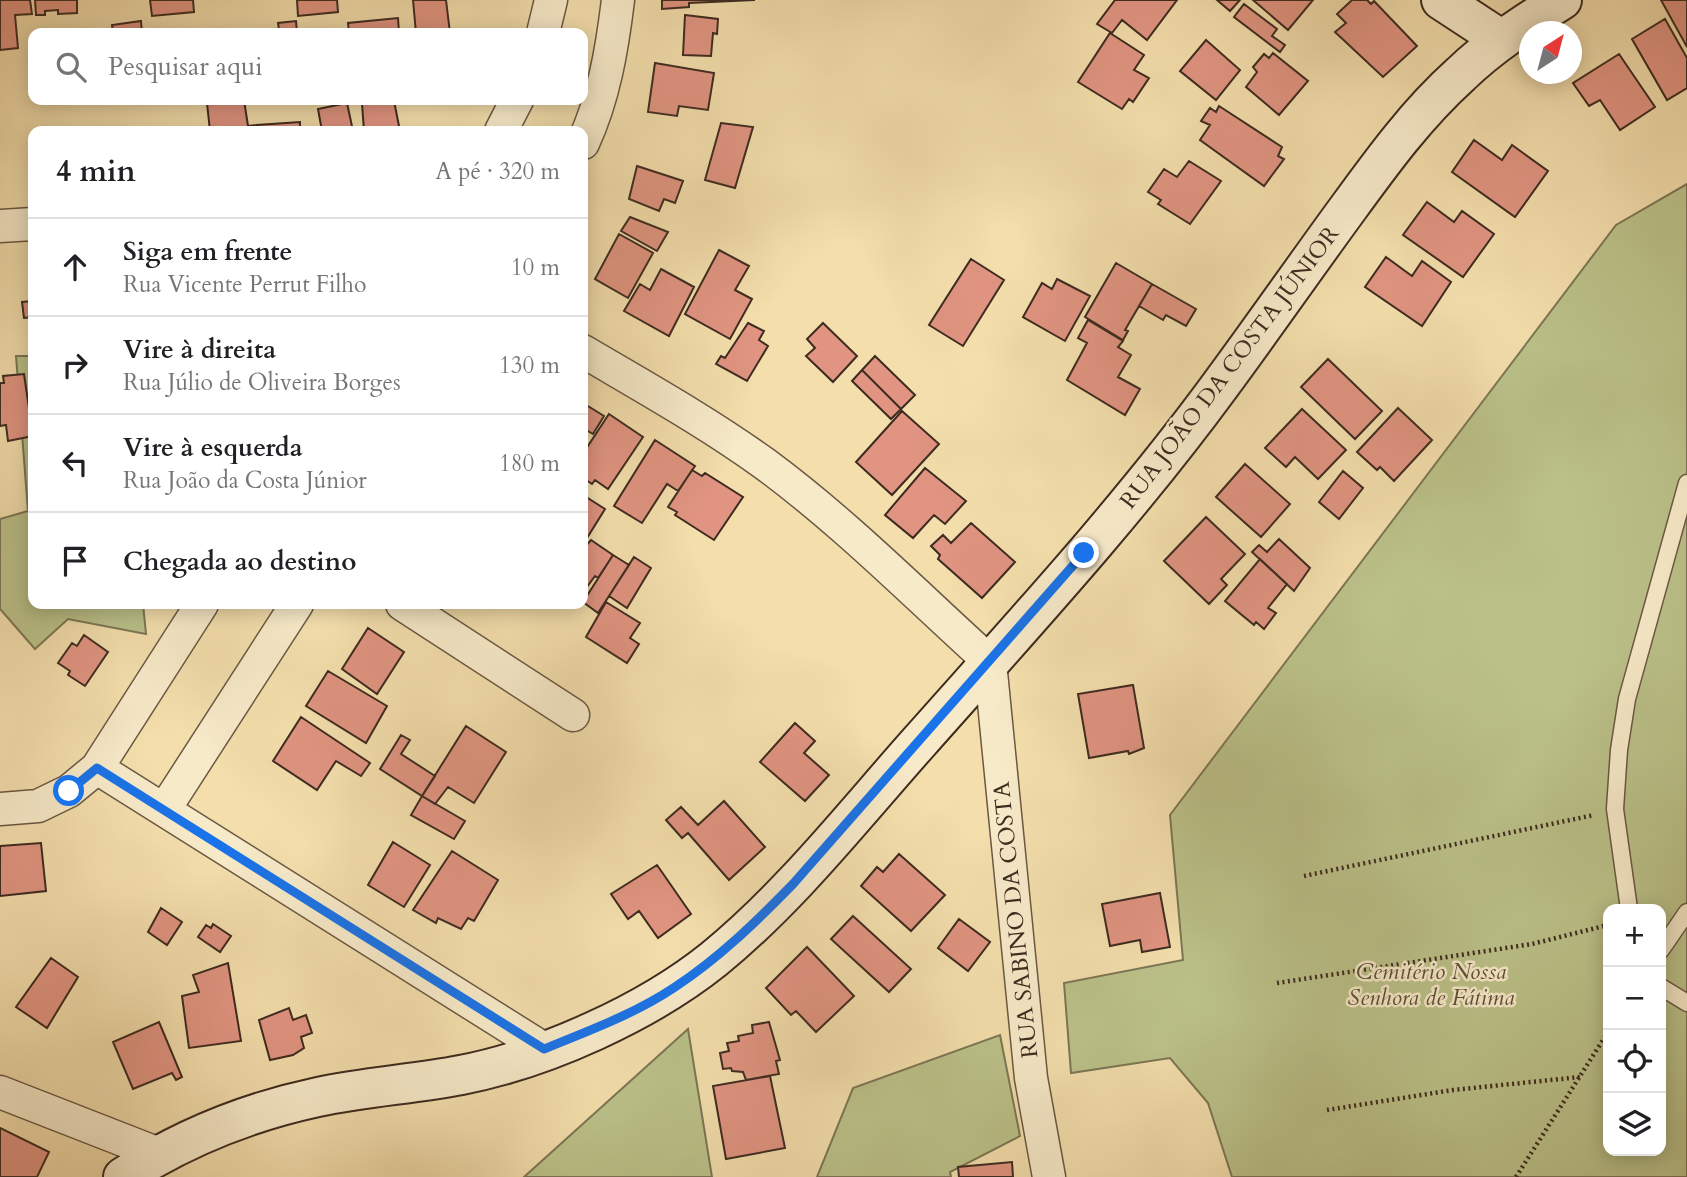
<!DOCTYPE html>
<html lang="pt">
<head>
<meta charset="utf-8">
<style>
	body { margin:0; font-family:Cardo,serif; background:#f6f6f6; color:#202124 }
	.controls { position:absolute; right:21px; bottom:21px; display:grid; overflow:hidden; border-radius:14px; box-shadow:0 4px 18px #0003 }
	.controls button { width:63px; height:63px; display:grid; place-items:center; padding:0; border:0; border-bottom:2px solid #e0e0e0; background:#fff; color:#202124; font:35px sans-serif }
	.compass { position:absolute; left:1519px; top:21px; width:63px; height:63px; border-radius:50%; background:#fff; box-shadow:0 4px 18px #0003; rotate:36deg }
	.stop { position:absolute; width:21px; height:21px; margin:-16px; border:5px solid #1a73e8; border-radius:50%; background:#fff }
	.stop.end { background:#1a73e8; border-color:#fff; box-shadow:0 2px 7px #0008 }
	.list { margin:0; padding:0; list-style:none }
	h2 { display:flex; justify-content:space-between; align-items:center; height:91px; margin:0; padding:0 28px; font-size:30px }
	h2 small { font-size:23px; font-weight:400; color:#757577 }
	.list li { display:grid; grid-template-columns:46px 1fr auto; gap:21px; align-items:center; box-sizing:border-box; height:98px; padding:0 28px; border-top:2px solid #e0e0e0 }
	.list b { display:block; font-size:26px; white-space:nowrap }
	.list p { margin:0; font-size:23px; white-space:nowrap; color:#757577 }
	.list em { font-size:23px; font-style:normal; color:#757577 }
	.icon { flex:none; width:38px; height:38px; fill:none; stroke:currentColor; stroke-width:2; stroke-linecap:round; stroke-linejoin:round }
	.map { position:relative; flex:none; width:1687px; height:1177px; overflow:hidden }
	.search { position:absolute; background:#fff; box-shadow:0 4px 18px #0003; left:28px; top:28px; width:560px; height:77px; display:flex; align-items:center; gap:18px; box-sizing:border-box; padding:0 24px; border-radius:14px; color:#757577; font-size:26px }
	.panel { position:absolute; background:#fff; box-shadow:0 4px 18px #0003; left:28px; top:126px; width:560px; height:483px; border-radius:14px }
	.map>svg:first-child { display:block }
</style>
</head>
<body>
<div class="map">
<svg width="1687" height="1177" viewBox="0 0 1687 1177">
	<rect width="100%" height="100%" fill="#f3deac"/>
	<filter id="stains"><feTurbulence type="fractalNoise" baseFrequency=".00286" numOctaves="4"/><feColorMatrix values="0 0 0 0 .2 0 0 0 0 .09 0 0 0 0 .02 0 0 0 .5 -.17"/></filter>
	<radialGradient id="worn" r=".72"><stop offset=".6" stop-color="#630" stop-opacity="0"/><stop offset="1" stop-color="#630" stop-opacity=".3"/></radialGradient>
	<path fill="#bbc189" stroke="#7c7654" stroke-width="2" fill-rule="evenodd" d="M1687 184V1177H1232L1208 1103 1170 1058 1071 1073 1064 983 1183 960 1170 815 1616 225ZM1608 909H1661V1151H1608Z
		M16 356H33V604H143L146 634 68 619 35 649 0 609V519L28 511Z
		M688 1029 712 1177H524Z
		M1000 1035 1020 1136 950 1172 951 1177H817L853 1088Z"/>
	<path fill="#e09481" stroke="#3e2b20" stroke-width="2" d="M0 0H30L32 14 15 15 18 48 0 50Z
		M35 0H77V13L58 14V10L45 11V15H36Z
		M150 0H193L194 12 152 16Z
		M297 0H337L338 12 298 16Z
		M413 0H446L450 33H416Z
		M662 0H755L689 3V7L662 9Z
		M1115 0H1177L1147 40 1122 20 1112 33 1097 24Z
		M1217 0H1240L1230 11Z
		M1253 0H1313L1288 30Z
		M1352 0H1367L1371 4 1374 1 1417 46 1383 77 1335 32 1346 23 1337 14Z
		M1661 0H1687V47Z
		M1244 4 1277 29 1272 36 1285 45 1280 52 1234 17Z
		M685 15 718 19 717 34 713 33 711 56 683 55Z
		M398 18 399 33H349L348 23Z
		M1665 19 1687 58V88L1667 100 1632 39Z
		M141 21 142 33H113L112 25Z
		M296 21 297 33H255L279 30 278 23Z
		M1110 33 1144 55 1134 70 1149 78 1133 102 1129 99 1122 109 1078 82Z
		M1206 40 1240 70 1216 100 1180 71Z
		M1273 53 1308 81 1279 115 1246 87 1257 72 1253 67 1264 54 1269 58Z
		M1619 54 1655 107 1620 130 1600 100 1589 106 1573 83Z
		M655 63 714 73 708 110 679 106 677 116 648 112Z
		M244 100 248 126 257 125V131H210L207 103Z
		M394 101 400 131H364L362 104Z
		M347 103 353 131H322L318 109Z
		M1219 106 1282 147 1278 156 1284 159 1264 186 1200 140 1210 125 1201 121 1210 108 1216 112Z
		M300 122V131H257V125Z
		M721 123 753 127 735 188 705 180Z
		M1474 140 1502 160 1512 145 1548 171 1515 217 1452 172Z
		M1189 161 1221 181 1190 224 1158 204 1161 200 1148 192 1164 169 1177 177Z
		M637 166 683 181 675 203 664 199 659 211 629 199Z
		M1427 202 1454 222 1462 211 1494 234 1463 277 1403 235Z
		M630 217 668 232 657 251 621 231Z
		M619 234 653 253 628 298 595 279Z
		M719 250 749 266 735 290 752 299 730 339 685 314Z
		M1386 257 1412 276 1422 261 1451 282 1422 326 1365 287Z
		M971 259 1004 280 963 346 929 325Z
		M1116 263 1152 284 1125 330 1128 331 1123 340 1085 317Z
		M661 269 694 287 669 336 624 311 640 284 650 290Z
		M1057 279 1090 296 1065 341 1023 317 1042 283 1052 289Z
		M1152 284 1196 309 1186 326 1166 315 1163 320 1139 306Z
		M33 301V317L24 318 22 302Z
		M1088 320 1123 341 1118 347 1131 355 1118 377 1140 389 1125 415 1067 380 1087 343 1078 338Z
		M748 323 764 331 759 340 768 346 747 381 716 364 721 356 725 358Z
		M823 323 857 356 833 382 806 356 815 348 807 339Z
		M875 356 915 395 901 409 862 370Z
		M1328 359 1382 411 1355 439 1301 387Z
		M862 370 901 409 891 419 852 381Z
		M24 374 33 436 8 441 6 425 0 426V383H4L3 376Z
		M583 403 604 416 593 434 586 430 583 434Z
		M1398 408 1432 440 1394 481 1380 467 1377 470 1357 452Z
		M1302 409 1346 450 1318 479 1295 457 1286 467 1265 448Z
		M902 411 939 444 892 495 856 462Z
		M609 414 643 437 608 489 595 480 592 484 583 478V461L587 454 584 452Z
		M655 440 695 466 678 491 667 484 642 523 614 506Z
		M1245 464 1290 504 1261 537 1216 497Z
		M925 468 966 501 945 524 934 515 913 538 885 515Z
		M692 470 702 476 705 473 743 497 714 540 675 515 677 512 668 507Z
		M1343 471 1363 488 1339 519 1319 502Z
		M583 495 605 509 587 538 583 535Z
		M1206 517 1245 554 1221 579 1227 585 1209 604 1164 561Z
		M971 523 1015 562 982 598 938 559 940 555 931 546 943 535 951 543Z
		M1279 539 1310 568 1294 591 1252 552 1259 545 1267 552Z
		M591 540 613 555 598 578 595 576 584 591 583 549Z
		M613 555 629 565 598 613 583 602Z
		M634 557 651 568 627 608 609 596Z
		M1260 559 1287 584 1268 608 1276 613 1264 629 1256 622 1254 625 1225 601Z
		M606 602 640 623 630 638 639 644 627 663 586 637Z
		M368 628 404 652 377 694 342 669Z
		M84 635 108 652 85 686 68 675 70 671 58 663 72 643 77 646Z
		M328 671 387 706 366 743 306 706Z
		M1133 685 1144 748 1129 754 1128 751 1089 758 1078 694Z
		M301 717 370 763 361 776 336 761 317 790 273 761Z
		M795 723 815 741 804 753 829 775 805 801 760 762Z
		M466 726 506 752 474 803 448 787 435 804 422 796Z
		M401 735 410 740 401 754 435 776 422 796 380 769Z
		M422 796 465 821 454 839 411 815Z
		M724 801 765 847 729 880 688 833 682 838 666 820 681 807 698 825Z
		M393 842 430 865 404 907 368 885Z
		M41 843 46 891 0 896V846Z
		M452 851 498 880 474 921 468 918 461 929 438 918 436 923 413 910Z
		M899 854 945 895 911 931 861 886 877 867 883 872Z
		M657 865 691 914 658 938 639 911 628 919 611 894Z
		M1160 893 1170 947 1142 952 1140 940 1110 946 1102 904Z
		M161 908 182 922 167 945 148 932Z
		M853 916 911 969 889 992 831 939Z
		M959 919 990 942 968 971 938 948Z
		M213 924 231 936 220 952 198 937 206 925 211 928Z
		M807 947 854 996 816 1032 796 1011 791 1015 766 988Z
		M51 958 78 977 47 1028 16 1007Z
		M228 963 241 1041 189 1048 182 996 199 992 193 975Z
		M289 1008 293 1020 306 1015 312 1033 301 1037 304 1048 293 1055 270 1060 259 1020Z
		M159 1022 182 1077 176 1080 172 1073 133 1089 113 1042Z
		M769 1022 780 1060 776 1061 779 1074 746 1080 743 1072 732 1071 731 1068 723 1069 720 1053 729 1051 727 1043 739 1041 738 1036 753 1033 752 1025Z
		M770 1076 785 1148 726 1159 713 1086Z
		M0 1128 49 1152 37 1177H0Z
		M1012 1162 1013 1177H959L958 1167Z"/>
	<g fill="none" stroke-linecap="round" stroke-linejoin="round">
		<g stroke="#6b5843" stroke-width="19">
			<path id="lane" d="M1629 909 1615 809 1619 750 1627 699 1687 483
				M1661 950 1687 912
				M1661 987 1687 1003"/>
		</g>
		<g stroke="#6b5843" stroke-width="35">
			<path id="street" d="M543 33 551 0
				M501 131 517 100
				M583 143C604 98 612 49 618 0
				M0 226 33 224
				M583 351C644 387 707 422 765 464 845 523 916 595 990 662L1031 1078 1049 1177
				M402 604 573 715
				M97 768 544 1049
				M0 809 38 806 69 791 97 768 202 604
				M164 810 297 604
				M0 1092 159 1154"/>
		</g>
		<g stroke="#3e2b20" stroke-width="42">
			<path id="secondary" d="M1441 0 1502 40
				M123 1177C183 1138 248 1112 318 1097 365 1087 414 1084 461 1075 545 1059 648 1012 714 959 791 896 854 815 920 741 1022 626 1128 511 1219 387 1259 333 1298 277 1338 222 1376 170 1413 117 1461 74 1491 45 1527 22 1562 0"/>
		</g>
		<path stroke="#3e2b20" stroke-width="4.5" stroke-dasharray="2 3.5" stroke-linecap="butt" d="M1304 876 1594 815
			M1277 983 1532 944 1608 925
			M1327 1110 1453 1090 1580 1077
			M1516 1177 1608 1032"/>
		<use href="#lane" stroke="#f7eac9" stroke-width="16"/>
		<use href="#street" stroke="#f7eac9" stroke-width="32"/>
		<use href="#secondary" stroke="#f7eac9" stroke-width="38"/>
	</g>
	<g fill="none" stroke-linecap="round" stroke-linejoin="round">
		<path stroke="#1a73e8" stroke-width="9" d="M69 791 97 768 544 1049C588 1031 635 1014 675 987 719 958 756 922 793 884L1084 553"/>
	</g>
	<g text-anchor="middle" stroke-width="5" stroke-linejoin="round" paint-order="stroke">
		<g font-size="23" fill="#3e2b20" stroke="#f7eac9">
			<text transform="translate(1229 367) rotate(-53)" y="8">RUA JOÃO DA COSTA JÚNIOR</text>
			<text transform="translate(1015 920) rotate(-96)" y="8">RUA SABINO DA COSTA</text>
		</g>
		<g font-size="23" font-style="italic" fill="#5d503a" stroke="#f7eac9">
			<text x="1431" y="979">Cemitério Nossa<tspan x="1431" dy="26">Senhora de Fátima</tspan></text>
		</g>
	</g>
	<rect width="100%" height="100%" filter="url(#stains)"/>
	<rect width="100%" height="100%" fill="url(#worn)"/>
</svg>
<div class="controls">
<button>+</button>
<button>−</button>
<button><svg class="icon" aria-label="locate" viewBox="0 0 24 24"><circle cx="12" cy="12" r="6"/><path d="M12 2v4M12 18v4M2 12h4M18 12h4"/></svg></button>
<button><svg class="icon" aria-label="layers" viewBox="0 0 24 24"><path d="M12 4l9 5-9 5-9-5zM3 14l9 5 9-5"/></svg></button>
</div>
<svg class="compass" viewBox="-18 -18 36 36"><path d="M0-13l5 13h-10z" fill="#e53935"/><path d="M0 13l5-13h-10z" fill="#757577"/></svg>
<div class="stop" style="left:69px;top:791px"></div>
<div class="stop end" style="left:1084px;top:553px"></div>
<div class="search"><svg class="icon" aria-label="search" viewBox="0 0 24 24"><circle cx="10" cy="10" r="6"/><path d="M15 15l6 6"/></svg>Pesquisar aqui</div>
<section class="panel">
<h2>4 min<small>A pé · 320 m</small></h2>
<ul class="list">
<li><svg class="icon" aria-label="ahead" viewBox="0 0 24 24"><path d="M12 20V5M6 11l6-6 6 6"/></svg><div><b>Siga em frente</b><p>Rua Vicente Perrut Filho</p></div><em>10 m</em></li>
<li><svg class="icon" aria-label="right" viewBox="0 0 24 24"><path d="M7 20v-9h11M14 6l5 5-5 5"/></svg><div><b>Vire à direita</b><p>Rua Júlio de Oliveira Borges</p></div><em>130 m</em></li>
<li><svg class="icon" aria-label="left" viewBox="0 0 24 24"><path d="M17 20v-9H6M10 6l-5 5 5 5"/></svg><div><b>Vire à esquerda</b><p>Rua João da Costa Júnior</p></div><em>180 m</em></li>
<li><svg class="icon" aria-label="arrive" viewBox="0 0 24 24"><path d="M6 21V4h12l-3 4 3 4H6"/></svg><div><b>Chegada ao destino</b></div></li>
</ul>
</section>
</div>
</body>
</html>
